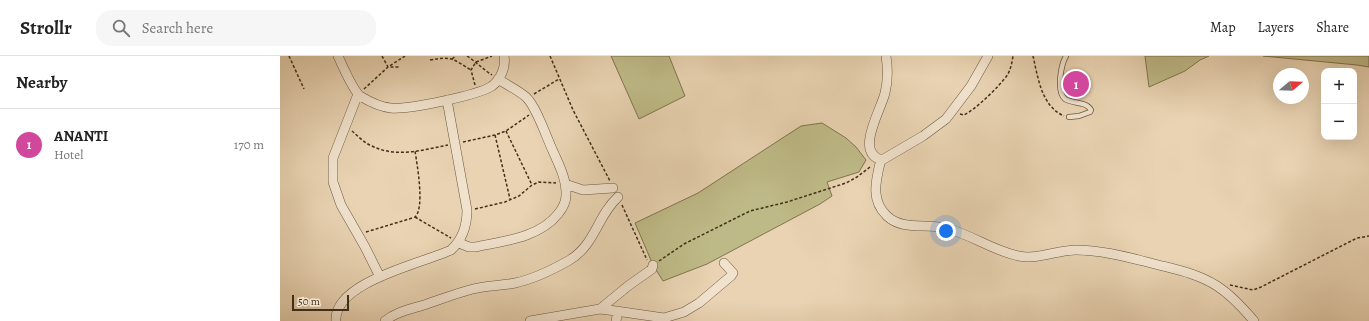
<!DOCTYPE html>
<html lang="en">
<head>
<meta charset="utf-8">
<style>
	body { margin:0; font-family:Alegreya,serif; background:#f6f6f6; color:#222 }
	.controls { position:absolute; right:12px; top:12px; display:grid; overflow:hidden; border-radius:8px; box-shadow:0 4px 16px #0002 }
	.controls button { width:36px; height:36px; display:grid; place-items:center; padding:0; border:0; border-bottom:1px solid #e0e0e0; background:#fff; color:#222; font:20px sans-serif }
	.compass { position:absolute; left:993px; top:12px; width:36px; height:36px; border-radius:50%; background:#fff; box-shadow:0 4px 16px #0002; rotate:71deg }
	.scale { position:absolute; left:12px; bottom:10px; width:57px; box-sizing:border-box; padding-left:4px; border:2px solid #412f1a; border-top:0; font-size:11px; line-height:14px; white-space:nowrap; color:#412f1a; -webkit-text-stroke:3px #f1e2cd; paint-order:stroke }
	.you { position:absolute; left:666px; top:175px; width:14px; height:14px; margin:-10px; border:3px solid #fff; border-radius:50%; background:#1a73e8; box-shadow:0 0 0 6px #1a73e833 }
	.badge { display:grid; place-items:center; width:26px; height:26px; border-radius:50%; background:#8f2418; color:#fff; font-size:13px; font-weight:700 }
	.pin { position:absolute; translate:-50% -50%; border:2px solid #fff; box-shadow:0 1px 4px #0006 }
	.list { margin:0; padding:0; list-style:none }
	h2 { display:flex; justify-content:space-between; align-items:center; height:52px; margin:0; padding:0 16px; font-size:17px }
	h2 small { font-size:13px; font-weight:400; color:#767676 }
	.list li { display:grid; grid-template-columns:26px 1fr auto; gap:12px; align-items:center; box-sizing:border-box; height:72px; padding:0 16px; border-top:1px solid #e0e0e0 }
	.list b { display:block; font-size:15px; white-space:nowrap }
	.list p { margin:0; font-size:13px; white-space:nowrap; color:#767676 }
	.list em { font-size:13px; font-style:normal; color:#767676 }
	.icon { flex:none; width:22px; height:22px; fill:none; stroke:currentColor; stroke-width:2; stroke-linecap:round; stroke-linejoin:round }
	.map { position:relative; flex:none; width:1089px; height:265px; overflow:hidden }
	header { display:flex; align-items:center; gap:24px; box-sizing:border-box; height:56px; padding:0 20px; background:#fff; border-bottom:1px solid #e0e0e0 }
	header strong { font-size:19px }
	nav { display:flex; gap:22px; margin-inline-start:auto; font-size:14px }
	.search { width:280px; height:36px; background:#f6f6f6; display:flex; align-items:center; gap:10px; box-sizing:border-box; padding:0 14px; border-radius:16px; color:#767676; font-size:15px }
	main { display:flex }
	aside { flex:1; background:#fff }
	.map>svg:first-child { display:block }
</style>
</head>
<body>
<header>
<strong>Strollr</strong>
<div class="search"><svg class="icon" aria-label="search" viewBox="0 0 24 24"><circle cx="10" cy="10" r="6"/><path d="M15 15l6 6"/></svg>Search here</div>
<nav><a>Map</a><a>Layers</a><a>Share</a></nav>
</header>
<main>
<aside>
<h2>Nearby<small></small></h2>
<ul class="list">
<li><span class="badge" style="background:#d1479c">1</span><div><b>ΑΝΑΝΤΙ</b><p>Hotel</p></div><em>170 m</em></li>
</ul>
</aside>
<div class="map">
<svg width="1089" height="265" viewBox="0 0 1089 265">
	<rect width="100%" height="100%" fill="#e9d3b2"/>
	<filter id="stains"><feTurbulence type="fractalNoise" baseFrequency=".005" numOctaves="4"/><feColorMatrix values="0 0 0 0 .2 0 0 0 0 .09 0 0 0 0 .02 0 0 0 .5 -.17"/></filter>
	<radialGradient id="worn" r=".72"><stop offset=".6" stop-color="#630" stop-opacity="0"/><stop offset="1" stop-color="#630" stop-opacity=".3"/></radialGradient>
	<path fill="#beba87" stroke="#807450" d="M331 0H389L405 40 359 63Z
		M865 0H929L920 4 905 15 869 31Z
		M983 0H1089V11L1077 9Z
		M542 67 566 82 576 91 586 104 579 116 547 126 552 140 540 148 427 208 383 225 373 209 355 167 418 137 521 70Z"/>
	<g fill="none" stroke-linecap="round" stroke-linejoin="round">
		<g stroke="#6b5840" stroke-width="6">
			<path id="lane" d="M786 0C781 9 776 35 785 43 793 48 806 45 811 54L810 56 799 60 789 61"/>
		</g>
		<g stroke="#6b5840" stroke-width="10">
			<path id="street" d="M58 0C62 9 74 35 80 40 90 46 100 51 111 52 127 54 199 39 212 30 221 23 226 11 224 0
				M606 0C608 13 608 25 605 37 601 54 574 97 602 104L643 80 666 63 691 30 708 0
				M78 38 53 102V126L61 149 85 191 100 221
				M601 103C596 124 590 144 607 160 623 175 646 167 665 172 691 178 713 195 739 200 758 204 777 194 796 194 821 194 847 201 871 207 893 213 917 217 937 230 951 239 963 252 974 265
				M285 128 303 134 333 132
				M179 187 189 191H195C223 185 259 182 278 158 283 152 286 147 286 139 287 123 278 107 272 93 266 80 256 50 246 41 238 34 227 29 218 23
				M320 253 348 230 372 213 373 209
				M336 255 384 262 404 256 419 247 451 220 453 217 444 207
				M56 265C53 226 144 207 171 194 183 183 187 170 187 154L167 44
				M105 265C117 255 132 253 147 248 162 243 177 237 193 233 207 229 221 230 235 227 254 223 272 214 288 205 315 190 317 160 338 141
				M250 265 320 253 336 255 337 260 336 265"/>
		</g>
		<path stroke="#412f1a" stroke-width="1.5" stroke-dasharray="3 2" stroke-linecap="butt" d="M9 0 24 33
			M102 0 108 11H119
			M187 0C196 6 203 13 212 19
			M270 0 293 54 330 125
			M753 0C758 21 761 50 784 60
			M172 3 176 0
			M150 4C172 0 173 3 191 14
			M195 29 191 14 196 6 212 0
			M84 33 108 11 125 0
			M254 38 279 23
			M680 58 684 59C695 54 721 29 728 18 731 12 732 6 733 0
			M72 75C78 80 84 87 92 90 116 102 143 94 168 89
			M226 75 252 129
			M215 79 230 143
			M183 86 215 79 226 75 249 59
			M342 149 367 204
			M195 153 225 146 239 140 252 129 259 126 276 127
			M135 161 171 182
			M86 176 129 163C130 163 134 161 135 161 145 152 137 108 135 95
			M379 205 404 188 470 155 507 146 566 127 577 121 590 111
			M950 229 973 234 981 231 1077 182 1089 180"/>
		<use href="#lane" stroke="#f1e2cd" stroke-width="4.5"/>
		<use href="#street" stroke="#f1e2cd" stroke-width="9"/>
	</g>
	<rect width="100%" height="100%" filter="url(#stains)"/>
	<rect width="100%" height="100%" fill="url(#worn)"/>
</svg>
<div class="controls">
<button>+</button>
<button>−</button>
</div>
<svg class="compass" viewBox="-18 -18 36 36"><path d="M0-13l5 13h-10z" fill="#e53935"/><path d="M0 13l5-13h-10z" fill="#767676"/></svg>
<div class="scale">50 m</div>
<div class="you"></div>
<div class="pin badge" style="left:796px;top:28px;background:#d1479c">1</div>
</div>
</main>
</body>
</html>
